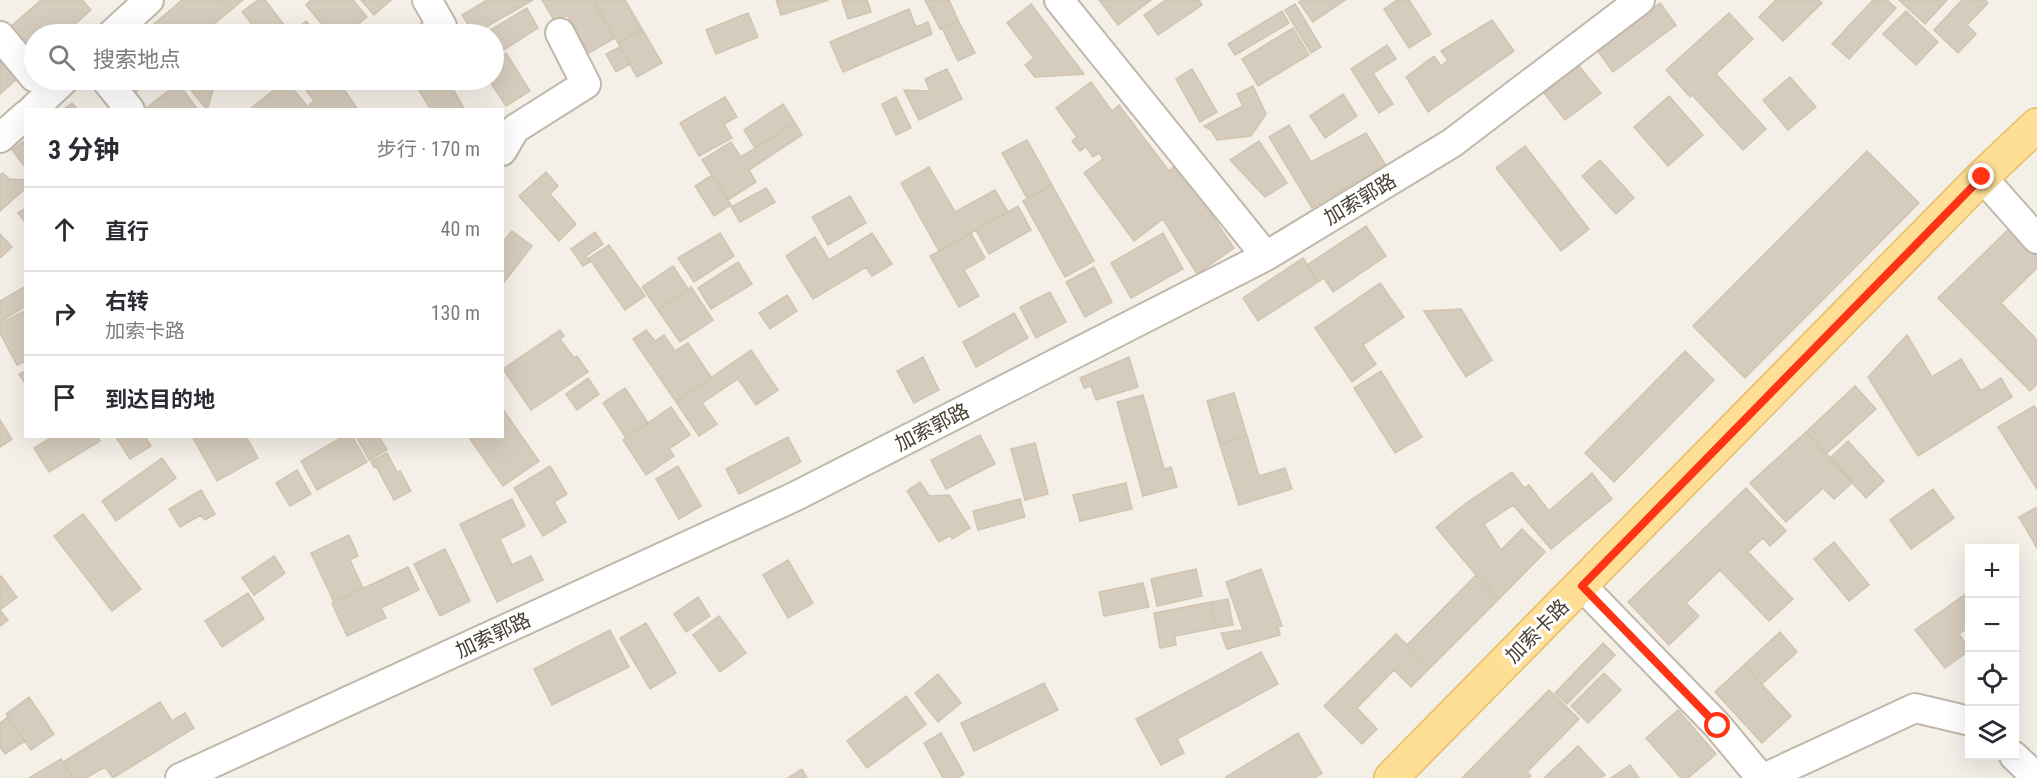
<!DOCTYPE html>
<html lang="zh">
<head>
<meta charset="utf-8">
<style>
	body { margin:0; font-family:"Roboto Condensed","Noto Sans SC",sans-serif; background:#f7f7f7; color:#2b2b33 }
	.controls { position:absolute; right:18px; bottom:18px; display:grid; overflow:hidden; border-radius:0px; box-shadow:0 6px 24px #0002 }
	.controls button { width:54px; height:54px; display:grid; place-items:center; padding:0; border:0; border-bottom:2px solid #e1e1e2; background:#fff; color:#2b2b33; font:30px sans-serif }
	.stop { position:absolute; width:18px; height:18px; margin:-14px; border:4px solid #fe3415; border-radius:50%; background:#fff }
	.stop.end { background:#fe3415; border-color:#fff; box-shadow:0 2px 6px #0008 }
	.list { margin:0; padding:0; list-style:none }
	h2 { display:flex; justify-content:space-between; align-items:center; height:78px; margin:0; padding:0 24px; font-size:26px }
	h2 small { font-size:20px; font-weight:400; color:#7c7c81 }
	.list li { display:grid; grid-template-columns:39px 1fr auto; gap:18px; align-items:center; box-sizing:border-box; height:84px; padding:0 24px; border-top:2px solid #e1e1e2 }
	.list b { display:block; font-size:22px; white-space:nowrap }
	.list p { margin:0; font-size:20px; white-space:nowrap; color:#7c7c81 }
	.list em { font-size:20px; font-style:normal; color:#7c7c81 }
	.icon { flex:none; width:33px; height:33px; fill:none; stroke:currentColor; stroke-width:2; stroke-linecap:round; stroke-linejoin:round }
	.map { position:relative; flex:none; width:2037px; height:778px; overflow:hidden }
	.search { position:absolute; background:#fff; box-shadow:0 6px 24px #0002; left:24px; top:24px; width:480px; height:66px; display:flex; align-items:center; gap:15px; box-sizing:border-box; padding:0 21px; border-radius:33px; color:#7c7c81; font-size:22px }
	.panel { position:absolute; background:#fff; box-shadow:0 6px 24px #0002; left:24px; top:108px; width:480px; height:330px; border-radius:0px }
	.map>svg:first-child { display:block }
</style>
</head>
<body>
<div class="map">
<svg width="2037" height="778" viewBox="0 0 2037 778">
	<rect width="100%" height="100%" fill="#f4f0e8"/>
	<path fill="#d6ccbd" stroke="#d1c4b0" stroke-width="1.5" d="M41 0H82L91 10 64 34H34V56L9 28Z
		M182 0H222L231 10 202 34H142Z
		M222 0H243L231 10Z
		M258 0H265L291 34H260L242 12Z
		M311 0H353L367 17 346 34H330L306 5Z
		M361 0H391L374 15Z
		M487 0H533L474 34 462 15Z
		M542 0H593L615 38 589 53 567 15 555 22Z
		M593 0H625L642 29 618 43Z
		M776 0H829L781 15Z
		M842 0H867L871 12 848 19Z
		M925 0H949L958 20 940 29Z
		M1099 0H1151L1118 25Z
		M1166 0H1199L1202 5 1158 35 1144 15Z
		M1303 0H1345L1313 22 1299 2Z
		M1397 0H1409L1431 34 1409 48 1384 9Z
		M1776 0H1819L1822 3 1783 41 1759 17Z
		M1873 0H1887L1896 8 1849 59 1832 44Z
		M1899 0H1947L1925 24Z
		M1962 0H1985L1988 3 1967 25 1976 34 1958 53 1934 30Z
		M1660 3 1676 25 1613 72 1597 50Z
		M1031 4 1084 74 1035 77 1025 65 1034 58 1007 23Z
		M1295 4 1321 47 1311 53 1285 10Z
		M527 8 538 28 494 56V34H484Z
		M909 9 916 27 928 22 932 34 843 72 830 42Z
		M1282 11 1289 23 1235 55 1228 44Z
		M1906 11 1938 42 1916 65 1883 34Z
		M748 13 758 37 716 54 706 30Z
		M1729 13 1753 39 1716 74 1766 129 1743 150 1692 95 1690 97 1666 70Z
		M958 20 975 53 958 61 942 28Z
		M1492 20 1514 51 1428 112 1406 77 1434 56 1441 66 1448 60 1441 51Z
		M306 21 317 34H290H291Z
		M363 28 367 34H354Z
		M1293 28 1309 55 1258 86 1242 59Z
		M642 29 662 63 637 77 618 43Z
		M1387 45 1396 59 1373 73 1393 104 1379 113 1351 69Z
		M620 47 630 64 616 72 606 54Z
		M506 53 530 91 506 106 489 80H494V61Z
		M0 60 17 79 0 94Z
		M1579 66 1601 93 1565 120 1544 93Z
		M947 69 962 99 919 120 904 90 930 91 925 79Z
		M1192 69 1217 112 1200 122 1176 79Z
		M1790 77 1816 107 1788 130 1763 100Z
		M123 80H150L135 93Z
		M183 80H222L215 84 207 110Z
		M286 80 310 110H249Z
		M299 80H346L340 83 358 110H312L309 105 314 101Z
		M413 80H453L449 82 465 110H431Z
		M1091 82 1112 111 1119 105 1169 171 1177 164 1234 248 1197 274 1163 219 1134 241 1084 173 1103 159 1099 153 1093 157 1086 147 1080 151 1072 141 1077 137 1056 108Z
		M178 83 198 110 145 109Z
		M1253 86 1266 114 1251 136 1217 140 1211 130 1204 126 1243 106 1237 94Z
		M1343 94 1357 116 1325 138 1310 116Z
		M1669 96 1703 135 1668 166 1634 127Z
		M725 97 737 117 724 124 732 138 699 156 680 123Z
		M896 97 911 128 896 135 882 104Z
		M72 103 78 110H63Z
		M783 104 795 123 755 148 744 130Z
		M795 123 802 135 749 170 756 182 728 200 702 160 731 142 741 157Z
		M1289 125 1311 162 1366 133 1385 164 1312 208 1269 137Z
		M26 140V168L12 150Z
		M1027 140 1052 185 1027 198 1002 153Z
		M1259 141 1287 183 1265 197 1230 160Z
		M1525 146 1589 229 1561 251 1496 168Z
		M1867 151 1919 203 1745 378 1693 326Z
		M1600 160 1634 198 1616 214 1582 176Z
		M929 167 955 212 995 190 1008 212 939 251 901 183Z
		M546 172 558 186 550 194 576 224 559 241 519 196Z
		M3 173 9 179 26 180V188L0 211V175Z
		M712 175 731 205 714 216 695 186Z
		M1052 185 1094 261 1065 277 1023 201Z
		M766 188 775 202 740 222 731 207Z
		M850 196 866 223 828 245 812 217Z
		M1018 206 1031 230 989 254 976 230Z
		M26 208V223L18 213Z
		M1366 226 1386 256 1333 292 1324 278 1318 282 1307 265Z
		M2012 226 2037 252V268L2001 303 2037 340V384L2030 391 1938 298Z
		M512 231 532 246 502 285V243Z
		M595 232 603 244 586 256 590 262 583 266 571 249Z
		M720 233 734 256 694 282 678 258Z
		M872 233 892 264 872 276 866 267 813 299 786 256 815 237 829 260Z
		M971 233 985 258 964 270 979 296 959 307 930 256Z
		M1163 233 1183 269 1131 298 1111 263Z
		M0 234 12 247 0 258Z
		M609 245 645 296 625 310 589 258Z
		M1303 258 1318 282 1258 321 1243 298Z
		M738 262 752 284 711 309 698 288Z
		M673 266 688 289 658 310 642 287Z
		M1094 267 1112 302 1085 317 1066 282Z
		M1380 283 1404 317 1363 345 1376 364 1352 382 1315 328Z
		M26 286V306L0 322V301Z
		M691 287 713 320 680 342 658 310Z
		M1050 292 1066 322 1036 338 1020 307Z
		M787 295 797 311 770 329 759 313Z
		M1461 309 1492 360 1466 377 1424 311Z
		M26 310V361L17 365 0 333V324Z
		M1014 313 1028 338 976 367 963 342Z
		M560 330 564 336 560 339 574 358 577 356 588 372 531 410 503 369Z
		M646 330 655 341 664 335 675 351 688 343 711 377 676 402 633 339Z
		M1907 335 1932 377 1961 359 1981 391 2001 378 2012 397 1918 456 1868 377Z
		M751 350 778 390 756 405 738 379 702 403 717 424 699 436 676 402Z
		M1685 351 1714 380 1614 482 1585 453Z
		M923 357 939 390 914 403 897 371Z
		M1129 357 1138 387 1096 400 1091 386 1084 388 1080 378Z
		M26 371V385L19 374Z
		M1381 371 1422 437 1395 453 1354 388Z
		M588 378 599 394 577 410 566 394Z
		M1855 386 1876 409 1826 454 1806 432Z
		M625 388 648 423 626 438 603 403Z
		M1234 393 1247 436 1220 445 1207 401Z
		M1143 395 1164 469 1171 467 1177 487 1143 496 1117 402Z
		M2034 406 2037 410V489L1998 427Z
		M671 407 690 435 669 449 674 456 646 475 623 440Z
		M502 408 539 461 503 486 468 436H502Z
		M0 420 12 439 0 447Z
		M1806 432 1853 482 1834 499 1823 488 1786 522 1750 483Z
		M980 435 995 464 946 489 931 460Z
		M54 436H98L100 441 49 472 34 448Z
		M115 436H145L151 446 130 459Z
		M192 436H246L258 458 217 481Z
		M344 436H352L367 462 317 490 301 461Z
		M356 436H379L387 450 369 460Z
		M1247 436 1259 476 1285 468 1292 489 1239 505 1220 445Z
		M788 437 801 462 739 494 726 469Z
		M1848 441 1884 481 1866 498 1830 458Z
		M1035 443 1048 494 1025 500 1011 449Z
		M387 453 397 472 400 471 411 491 394 500 376 466 374 467 371 461Z
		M162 458 176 478 116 521 102 501Z
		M550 466 567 494 554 502 566 522 543 536 514 488Z
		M678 466 701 506 679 519 656 479Z
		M297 470 311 494 290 506 276 483Z
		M1512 472 1524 488 1529 485 1549 511 1592 473 1612 499 1551 549 1513 505 1484 524 1501 550 1522 529 1545 552 1499 599 1476 575 1436 527 1469 501Z
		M920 482 929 496 949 495 970 528 952 539 950 535 939 542 907 491Z
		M1126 483 1132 509 1080 521 1073 495Z
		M1746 488 1786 531 1770 546 1763 538 1748 552 1793 599 1769 621 1720 570 1686 603 1699 616 1669 645 1628 602Z
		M1933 489 1954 518 1911 549 1890 520Z
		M201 490 215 514 205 520 201 515 180 527 169 509Z
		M512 499 525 526 500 539 512 565 531 556 543 580 497 602 460 524Z
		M1020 499 1025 517 978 530 973 511Z
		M2037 507V548L2019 517Z
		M83 514 141 589 112 611 54 536Z
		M349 535 358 556 350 560 363 588 334 602 311 553Z
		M1834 542 1869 585 1849 601 1814 559Z
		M445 549 470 601 440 616 414 564Z
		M274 556 285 573 254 595 242 578Z
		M788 560 813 603 788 618 763 575Z
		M408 567 419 590 381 608 386 618 347 636 332 603Z
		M1196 569 1202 596 1157 606 1151 579Z
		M1261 569 1282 626 1278 627 1280 635 1227 649 1221 633 1243 630 1226 582Z
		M1476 575 1499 599 1430 668 1407 645Z
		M1 576 17 597 0 610 8 620 0 626V577Z
		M1143 583 1149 607 1104 616 1099 592Z
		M1970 591V626L1959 634 1970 650 1945 668 1915 630Z
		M248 593 264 619 222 647 205 621Z
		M698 597 710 616 686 632 674 614Z
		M1228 599 1233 625 1216 628 1211 602Z
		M1211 602 1216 628 1175 636 1176 645 1160 648 1154 613Z
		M719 616 746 653 720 672 693 635Z
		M646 623 676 673 650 689 620 638Z
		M610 630 629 667 552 705 534 669Z
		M1780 632 1797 652 1762 684 1744 665Z
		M1396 634 1430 668 1411 687 1394 670 1357 708 1377 729 1362 744 1324 706Z
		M1603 643 1615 655 1567 704 1555 693Z
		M1261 652 1278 684 1177 739 1184 753 1161 765 1136 719Z
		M1744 665 1791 716 1762 743 1715 692Z
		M1604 673 1621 690 1588 723 1571 706Z
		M938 674 961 703 938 722 915 693Z
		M1044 683 1058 710 974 751 961 723Z
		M1549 690 1579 719 1527 772 1531 776 1529 778H1462Z
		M906 696 926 724 867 768 847 741Z
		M29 697 54 734 31 750 6 714Z
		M160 702 172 721 185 713 194 728 113 778 105 767 86 778H73L63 762Z
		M1678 710 1716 754 1688 778H1681L1646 738Z
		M8 717 25 741 5 754 0 747V723Z
		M941 733 964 774 957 778H943L924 743Z
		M1298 733 1322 773 1315 778H1227L1226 777Z
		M1578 746 1605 775 1601 778H1544Z
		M61 759 73 778H29Z
		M1630 765 1639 778H1611Z
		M802 769 807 778H788Z"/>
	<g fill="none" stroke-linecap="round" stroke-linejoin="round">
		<g stroke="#c0b8aa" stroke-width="32">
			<path id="minor" d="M427 0 442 26 432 34
				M1059 0 1266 256
				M112 34 149 0
				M0 36 34 77
				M106 80 130 110
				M32 110 64 80
				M0 138 26 115
				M502 151 515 129 586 84 560 33
				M1982 177 2037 239
				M1582 586 1717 725 1761 778
				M2014 756 2037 778
				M180 778 796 496 1266 256 1452 143 1640 0
				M1764 778 1915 708 1970 721"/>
		</g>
		<g stroke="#e6bd64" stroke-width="36">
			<path id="major" d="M1391 778 1982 177 2037 125"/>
		</g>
		<use href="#minor" stroke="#fff" stroke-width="28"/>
		<use href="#major" stroke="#ffdf96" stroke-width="33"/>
	</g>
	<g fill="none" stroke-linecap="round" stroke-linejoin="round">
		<path stroke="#fe3415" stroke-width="8" d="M1718 726 1582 586 1982 177"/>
	</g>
	<g text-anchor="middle" stroke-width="6" stroke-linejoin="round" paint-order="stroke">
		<g font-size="20" fill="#484136" stroke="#fff">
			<text transform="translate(1360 199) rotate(-31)" y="7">加索郭路</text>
			<text transform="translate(932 427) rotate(-27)" y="7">加索郭路</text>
			<text transform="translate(1537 631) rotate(-45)" y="7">加索卡路</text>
			<text transform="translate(493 635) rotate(-25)" y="7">加索郭路</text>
		</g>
	</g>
</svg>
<div class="controls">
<button>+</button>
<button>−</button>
<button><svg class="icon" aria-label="locate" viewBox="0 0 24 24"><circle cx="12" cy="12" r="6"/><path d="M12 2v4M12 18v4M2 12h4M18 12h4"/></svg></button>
<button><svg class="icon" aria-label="layers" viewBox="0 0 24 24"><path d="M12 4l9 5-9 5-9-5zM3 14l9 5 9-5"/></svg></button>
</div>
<div class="stop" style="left:1718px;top:726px"></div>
<div class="stop end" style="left:1982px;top:177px"></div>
<div class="search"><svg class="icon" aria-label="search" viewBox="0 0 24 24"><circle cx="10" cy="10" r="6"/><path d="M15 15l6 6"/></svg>搜索地点</div>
<section class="panel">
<h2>3 分钟<small>步行 · 170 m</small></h2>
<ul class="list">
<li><svg class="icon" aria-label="ahead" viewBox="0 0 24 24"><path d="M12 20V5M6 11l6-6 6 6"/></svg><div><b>直行</b></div><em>40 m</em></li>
<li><svg class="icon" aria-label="right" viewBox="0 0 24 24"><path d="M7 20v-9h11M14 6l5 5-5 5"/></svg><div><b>右转</b><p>加索卡路</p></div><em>130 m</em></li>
<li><svg class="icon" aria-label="arrive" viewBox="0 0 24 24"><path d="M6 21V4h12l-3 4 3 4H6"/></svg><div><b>到达目的地</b></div></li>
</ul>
</section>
</div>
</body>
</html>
